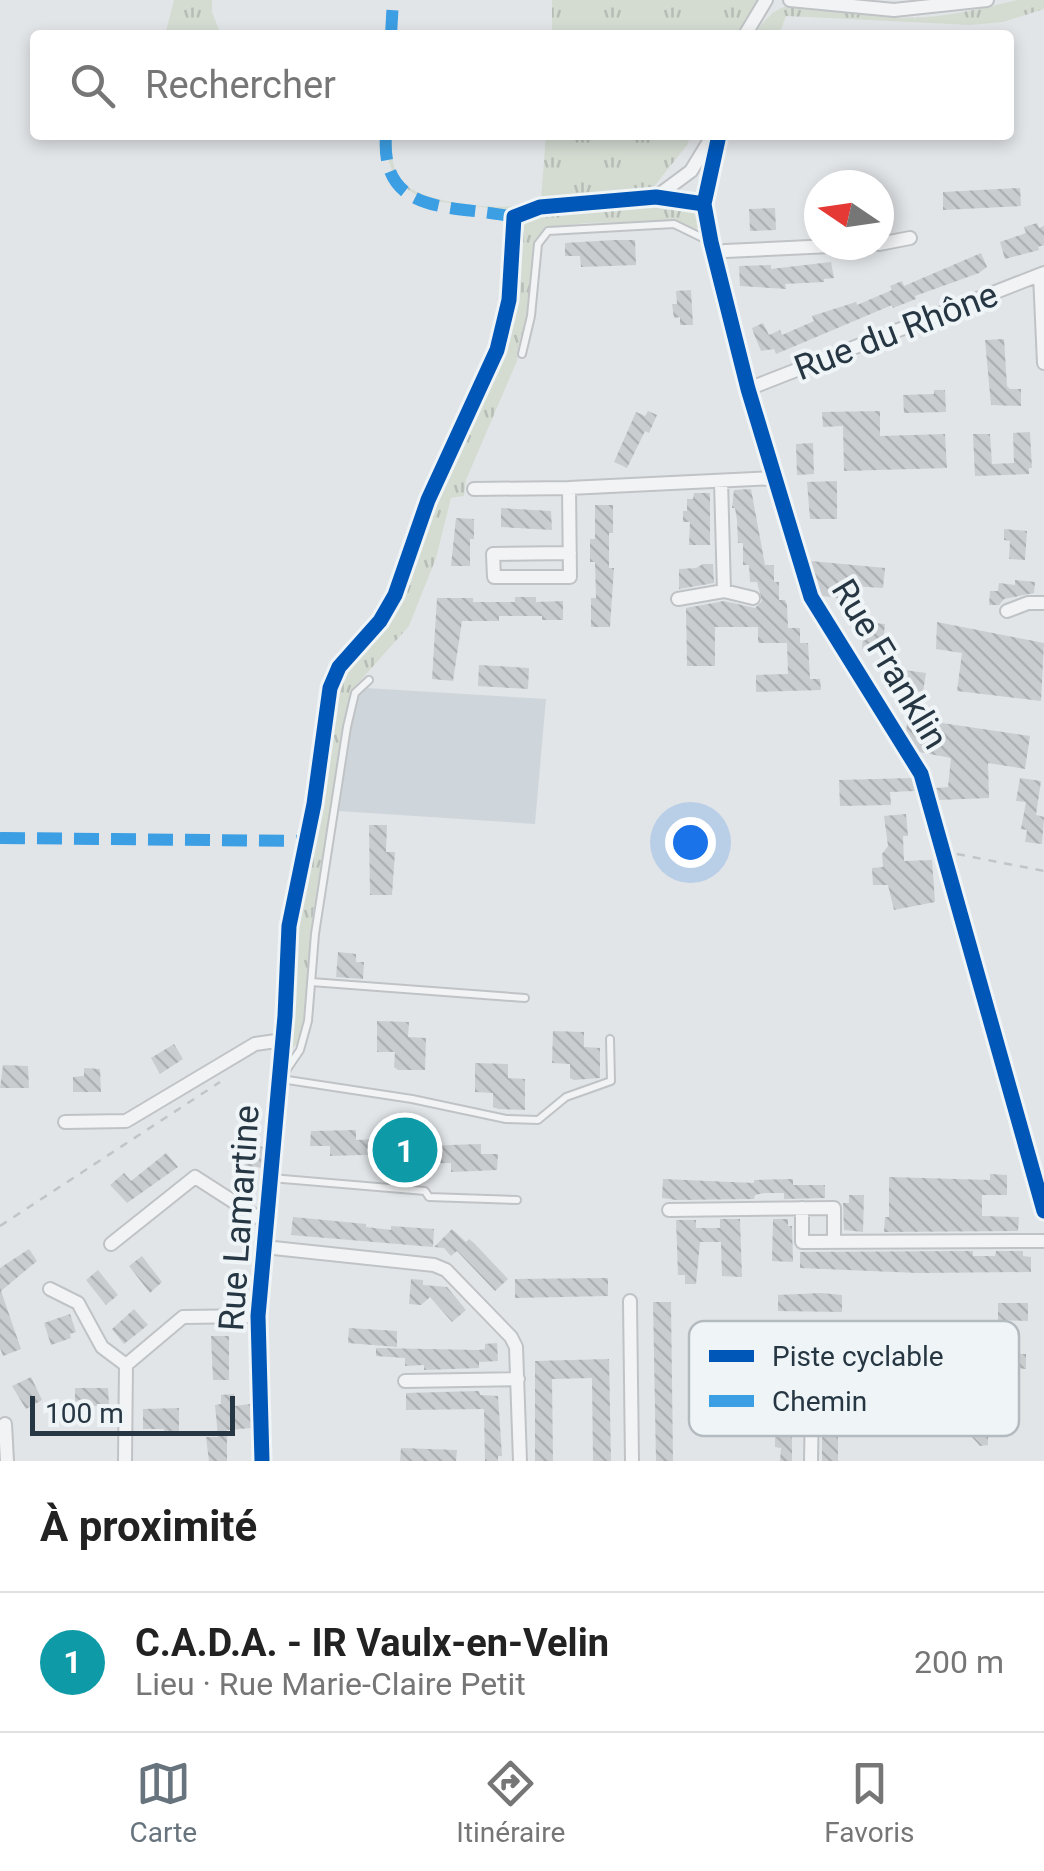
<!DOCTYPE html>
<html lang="fr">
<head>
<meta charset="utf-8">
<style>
	body { margin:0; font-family:Roboto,sans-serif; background:#f2f2f2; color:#222 }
	.compass { position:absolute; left:804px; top:170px; width:90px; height:90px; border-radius:50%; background:#fff; box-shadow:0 5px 15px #0003; rotate:283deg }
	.scale { position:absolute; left:30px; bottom:25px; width:205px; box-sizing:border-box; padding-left:10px; border:5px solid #263743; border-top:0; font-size:28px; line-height:35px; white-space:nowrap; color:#263743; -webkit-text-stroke:8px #eff4f7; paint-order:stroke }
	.you { position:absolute; left:690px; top:842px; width:35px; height:35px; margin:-25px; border:8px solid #fff; border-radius:50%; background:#1a73e8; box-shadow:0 0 0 15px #1a73e833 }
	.badge { display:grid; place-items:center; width:65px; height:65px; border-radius:50%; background:#68747d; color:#fff; font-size:32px; font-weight:700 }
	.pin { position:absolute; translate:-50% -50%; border:5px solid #fff; box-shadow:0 2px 10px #0006 }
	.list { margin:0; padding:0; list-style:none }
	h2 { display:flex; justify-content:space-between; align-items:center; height:130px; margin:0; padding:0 40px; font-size:42px }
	h2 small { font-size:32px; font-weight:400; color:#767676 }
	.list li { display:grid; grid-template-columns:65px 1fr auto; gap:30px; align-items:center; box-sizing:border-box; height:140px; padding:0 40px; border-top:2px solid #e0e0e0 }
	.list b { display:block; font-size:38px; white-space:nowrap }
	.list p { margin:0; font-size:32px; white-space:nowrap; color:#767676 }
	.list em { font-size:32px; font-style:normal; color:#767676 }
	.icon { flex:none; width:55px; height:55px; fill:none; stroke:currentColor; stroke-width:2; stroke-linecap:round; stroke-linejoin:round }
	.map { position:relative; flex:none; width:1044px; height:1461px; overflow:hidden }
	.search { position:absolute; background:#fff; box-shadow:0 5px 15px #0003; left:30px; right:30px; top:30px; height:110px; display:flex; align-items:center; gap:25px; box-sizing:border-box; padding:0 35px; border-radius:10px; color:#767676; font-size:38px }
	.sheet { height:270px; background:#fff }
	nav { display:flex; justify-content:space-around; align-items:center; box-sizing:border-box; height:140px; border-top:2px solid #e0e0e0; background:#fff; font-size:28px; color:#767676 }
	nav a { display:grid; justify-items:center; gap:5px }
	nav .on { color:#68747d }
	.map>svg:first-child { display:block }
</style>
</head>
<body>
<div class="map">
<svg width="1044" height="1461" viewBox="0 0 1044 1461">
	<defs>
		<pattern id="grass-tufts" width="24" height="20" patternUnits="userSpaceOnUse" patternTransform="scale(2.5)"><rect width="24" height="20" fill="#d4dcd2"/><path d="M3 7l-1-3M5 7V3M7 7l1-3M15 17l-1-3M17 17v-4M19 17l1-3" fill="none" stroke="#b6bdb6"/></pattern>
		<pattern id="building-back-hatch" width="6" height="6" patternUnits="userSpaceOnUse" patternTransform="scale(2.5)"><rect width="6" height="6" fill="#cacdd0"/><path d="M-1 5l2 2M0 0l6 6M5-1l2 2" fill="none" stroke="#adb1b4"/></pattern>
	</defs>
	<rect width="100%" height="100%" fill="#e2e5e8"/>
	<path fill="#cfd6db" d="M367 688 546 699 535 824 338 811 356 698Z"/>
	<path fill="url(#grass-tufts)" d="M174 0H212V12L221 35H178L166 31Z
		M552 0H758L737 35H552Z
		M1017 0H1044V9L1003 22 970 25 786 16 779 35H753C763 23 772 9 788 6 822 1 855 15 888 17 930 21 976 10 1017 0Z
		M389 135H392C392 151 391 167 400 180 418 204 519 216 541 198L546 135H691L687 145 649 193 533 205 512 211 434 201 416 195 395 180 389 162Z
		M672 203 695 211 699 228 694 229 673 221 587 223 547 228 535 239 528 309 517 361 466 480 464 496 451 498 436 558 409 626 351 691 313 913 306 1011 298 1042 291 1050 288 1049 293 939 331 705 343 669 374 637 432 499 470 424 499 356 522 228 532 216 544 213Z"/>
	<path fill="url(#building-back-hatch)" d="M1020 188 1021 206 943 210V192Z
		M775 208 776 230 750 231 749 209Z
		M1037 223 1039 228 1044 226V245L1038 247 1039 250 1005 259 1000 242 1026 233 1024 227Z
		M614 240H635L636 265 581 267 580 256H565V243Z
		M981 253 987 267 979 273 915 296 916 299 893 308 892 305 776 354 774 349 761 351 754 334 752 328 763 323 769 335 780 330 782 335 814 321 812 316 856 302 857 305 892 290 890 286 902 281 904 286Z
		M831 262 834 278 824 279V282L785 284 786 289 740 286 739 266 771 265V269Z
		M691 290 693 325H680V317L674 318 672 304H677L676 291Z
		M1004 339 1007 386 1010 389H1021V406L991 405 985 340Z
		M934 390H945L946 412 904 413 903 395 934 394Z
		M648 411 657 415 649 433 645 431 627 468 614 462 636 412 645 416Z
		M880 411V436L945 434 947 468 844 471 843 426 823 427 822 412Z
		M1030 432 1032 468H1029V474L975 476 973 434H990L992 464 1014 463 1013 433Z
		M813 443 814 474 797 475 796 444Z
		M837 481V519H810L807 482Z
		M751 489 765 565H774V582H779V600H785L787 605 788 628H800V643H808L810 679H820L821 690 756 692V675L788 674 787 643H758V627H715V666H687L686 608 724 601 755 608 762 601 757 582H750L749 565H743V543H738L737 520 735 508H732L734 490Z
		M694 493H710V545H689L690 522H683V511H687V499H693Z
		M595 505H613V533H609V568H614L610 627H591V598H596L595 562H590V539H595Z
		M501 508 551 511 552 530 501 527Z
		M456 518 474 519V539H470V566H451Z
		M1004 529 1027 531 1025 560 1009 559 1010 541 1004 540Z
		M811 561 885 568 883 588 836 585 838 598 822 596Z
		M703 564H713L714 583 679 589V569L696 568Z
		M1015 580 1035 582 1034 593 1004 599 999 605H989L990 591H998L999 583 1015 585Z
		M515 597H536V602L563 601V620H542V616H499V621H462L453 681 432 679 437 598H473V602H515Z
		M864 622 885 624 882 651 862 649Z
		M937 622 1044 643 1041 701 957 691 962 653 936 649Z
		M479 665 529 668 528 689 478 686Z
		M897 669 926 673 923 692 895 688Z
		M908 718 1030 736 1025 769 988 763 989 798 939 800 936 788 948 787 951 758 919 752 906 731Z
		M912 778 915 791 890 792 891 805 840 806 839 780Z
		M1020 778 1041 781 1036 815 1044 817 1042 844 1025 842 1027 830 1021 829 1026 802 1016 801Z
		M906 814 908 836H903L904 861 932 860 935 902 894 910 888 885H873L872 868 883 867 882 854 888 846 884 816Z
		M369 825H387L386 852H395L392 895H370Z
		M338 952 356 954V962H364L363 979 336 977Z
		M377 1021 409 1022 408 1037 426 1038 425 1070H398L394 1067 395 1052H377Z
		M553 1031 584 1032V1047L600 1048V1078L574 1080 570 1078V1064L552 1063Z
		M174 1044 183 1059 160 1074 151 1058Z
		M475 1063 508 1064V1078L525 1079V1110L498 1109 493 1107V1093L475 1092Z
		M3 1065 28 1066 29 1088H0Z
		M84 1068 100 1069 101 1092H73V1077L84 1076Z
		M356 1130V1140L419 1137V1146L481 1144V1154H498L497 1170 451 1172V1163L392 1164V1154L330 1156V1146H310L311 1131Z
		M251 1144 263 1147 261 1168 257 1167 249 1198 238 1191Z
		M166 1153 178 1167 127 1203 110 1185 124 1173 131 1181Z
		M990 1174 1007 1175V1195H982V1216L1019 1217 1018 1231 884 1232 885 1217H889V1177L990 1180Z
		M663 1179 754 1183V1180L793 1179V1185H825V1198L784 1199V1193H764L755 1195 754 1199 676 1200 662 1198Z
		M849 1195H864L863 1232 844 1230 843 1203H849Z
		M293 1217 366 1224V1227L391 1230V1226L434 1229 433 1247 291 1235Z
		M720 1219H740L742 1277 722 1276 721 1242H700L696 1284H685V1275H678L676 1220H696V1228H720Z
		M773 1219H788V1226H792L793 1262 772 1261Z
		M452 1229 466 1242 469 1239 474 1243 508 1279 495 1291 457 1251 451 1256 444 1248 434 1247Z
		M29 1249 37 1261 1 1291 21 1349 3 1356 0 1348V1268Z
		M973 1251V1256H995L996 1251H1023V1256L1031 1257V1272L918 1273 800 1268V1252Z
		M142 1256 162 1282 150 1293 129 1266Z
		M98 1270 118 1295 106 1305 86 1280Z
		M608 1278V1296L515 1298V1279Z
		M411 1279 423 1280V1285L447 1287 466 1310 452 1322 430 1297 421 1305 409 1304Z
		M821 1293 842 1295V1312L778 1311V1295Z
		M653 1302H671L673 1461H656Z
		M998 1303H1028V1321L998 1320Z
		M134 1309 148 1325 124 1344 112 1329Z
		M70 1314 76 1332 70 1334 71 1338 51 1345 44 1323Z
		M349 1328 397 1331V1347L348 1343Z
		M211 1336H229V1380H213Z
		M497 1343 498 1361 479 1362V1368L424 1370V1365L405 1366V1358L376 1356V1348L479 1350 485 1349V1344Z
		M987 1350H1014V1354H1026V1369L987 1365Z
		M776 1357 792 1358V1461H780L781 1448 775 1447Z
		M609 1359 611 1461H593L592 1378 552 1379 553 1461H535V1361Z
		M31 1377 42 1400 26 1409 12 1386Z
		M822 1381H838V1461H822Z
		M75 1388H108L109 1405 75 1407Z
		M479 1391 480 1395 498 1396 502 1456H498V1461H485L484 1409 406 1410V1393Z
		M234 1394 235 1406 250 1404 251 1428 227 1430V1461H209L206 1437H218L215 1405 221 1404V1395Z
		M179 1408V1434L164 1435V1429H143V1409Z
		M980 1411 998 1426 988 1438V1445L980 1446 970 1435 977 1426 971 1421Z
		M401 1448 457 1450 456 1461H400Z"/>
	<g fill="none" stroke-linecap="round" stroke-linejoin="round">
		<g stroke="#c0c3c6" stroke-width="10">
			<path id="service" d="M522 354 531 316 538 244 548 231 674 224 709 241
				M311 982 525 998
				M281 1078 300 1050 308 1021 315 934 347 727 355 693 369 680
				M281 1079 412 1099 506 1119 538 1120 566 1097 611 1081 610 1039
				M271 1178 425 1191 429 1197 517 1200"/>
		</g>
		<g stroke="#c0c3c6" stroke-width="16">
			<path id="minor" d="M790 0 894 10 987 0
				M745 35 766 0
				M719 135 704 204 711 242 748 389 811 597 921 774 1044 1211
				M656 197 691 171 713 135
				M879 244 910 238
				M713 254 725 251 852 245
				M1040 275 1044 363
				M748 389 1044 273
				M721 481 724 591
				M569 488 570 577H494L493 554 570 553
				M474 489 569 488 776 478
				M678 599 724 591 753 598
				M1007 611 1028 603H1044
				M65 1122 126 1121 255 1044 283 1040
				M802 1208V1242L1044 1241
				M669 1210 834 1208V1242
				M111 1244 195 1177 265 1222
				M264 1247 434 1265 446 1270 511 1337 516 1347 520 1461
				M50 1289 78 1303 102 1347 126 1365
				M630 1301 632 1461
				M405 1381 518 1379
				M5 1424 7 1461
				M125 1461 126 1365 183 1317 258 1316
				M262 1461 258 1316 285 1016 289 926 314 804 330 688 339 667 380 621 395 595 428 500 497 350 509 300 514 217 540 207 656 197 704 204
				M811 1461 813 1343"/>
		</g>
		<path stroke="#c0c5c8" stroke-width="2.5" stroke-dasharray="8 8" stroke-linecap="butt" d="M957 854 1044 871
			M0 1226 220 1082"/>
		<use href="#service" stroke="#f2f3f4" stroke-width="6"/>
		<use href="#minor" stroke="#f2f3f4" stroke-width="12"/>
		<path stroke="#3c9ee3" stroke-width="12" stroke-dasharray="25 12" stroke-linecap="butt" d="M391 35 393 0
			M386 135C380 218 455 204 514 217
			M0 838 307 841"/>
		<g stroke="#eff4f7" stroke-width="21">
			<path id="cycleway" d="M719 135 704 204 711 242 748 389 811 597 921 774 1044 1211
				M262 1461 258 1316 285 1016 289 926 314 804 330 688 339 667 380 621 395 595 428 500 497 350 509 300 514 217 540 207 656 197 704 204"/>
		</g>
		<use href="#cycleway" stroke="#0057b8" stroke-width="15"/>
	</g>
	<g text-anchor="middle" stroke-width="8" stroke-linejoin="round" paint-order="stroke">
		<g font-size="35" fill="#263743" stroke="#eff4f7">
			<text transform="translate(896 331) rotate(-21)" y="12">Rue du Rhône</text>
			<text transform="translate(890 664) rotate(59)" y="12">Rue Franklin</text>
			<text transform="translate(239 1218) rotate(-86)" y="12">Rue Lamartine</text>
		</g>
	</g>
	<rect x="689" y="1321" width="330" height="115" rx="15" fill="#eff4f7" stroke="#b3bbc1" stroke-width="2.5"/>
	<rect x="709" y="1350" width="45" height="12" fill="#0057b8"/>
	<rect x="709" y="1395" width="45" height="12" fill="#3c9ee3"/>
	<g font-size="28" fill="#263743">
		<text x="772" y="1366">Piste cyclable</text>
		<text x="772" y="1411">Chemin</text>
	</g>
</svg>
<svg class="compass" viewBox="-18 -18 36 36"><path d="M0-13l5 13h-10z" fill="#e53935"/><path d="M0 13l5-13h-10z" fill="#767676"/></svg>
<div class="scale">100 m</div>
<div class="you"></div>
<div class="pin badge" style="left:405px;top:1150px;background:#0f9aa8">1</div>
<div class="search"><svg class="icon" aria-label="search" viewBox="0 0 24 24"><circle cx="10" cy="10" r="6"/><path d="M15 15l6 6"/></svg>Rechercher</div>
</div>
<section class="sheet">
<h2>À proximité<small></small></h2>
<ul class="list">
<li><span class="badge" style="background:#0f9aa8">1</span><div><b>C.A.D.A. - IR Vaulx-en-Velin</b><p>Lieu · Rue Marie-Claire Petit</p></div><em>200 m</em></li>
</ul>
</section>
<nav>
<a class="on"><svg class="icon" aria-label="map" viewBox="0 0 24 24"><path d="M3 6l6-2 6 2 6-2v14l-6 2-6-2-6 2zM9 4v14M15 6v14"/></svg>Carte</a>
<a><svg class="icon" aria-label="directions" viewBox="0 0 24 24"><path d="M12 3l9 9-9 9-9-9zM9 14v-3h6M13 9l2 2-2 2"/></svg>Itinéraire</a>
<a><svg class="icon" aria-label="saved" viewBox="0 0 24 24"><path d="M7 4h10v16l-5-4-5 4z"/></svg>Favoris</a>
</nav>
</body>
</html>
